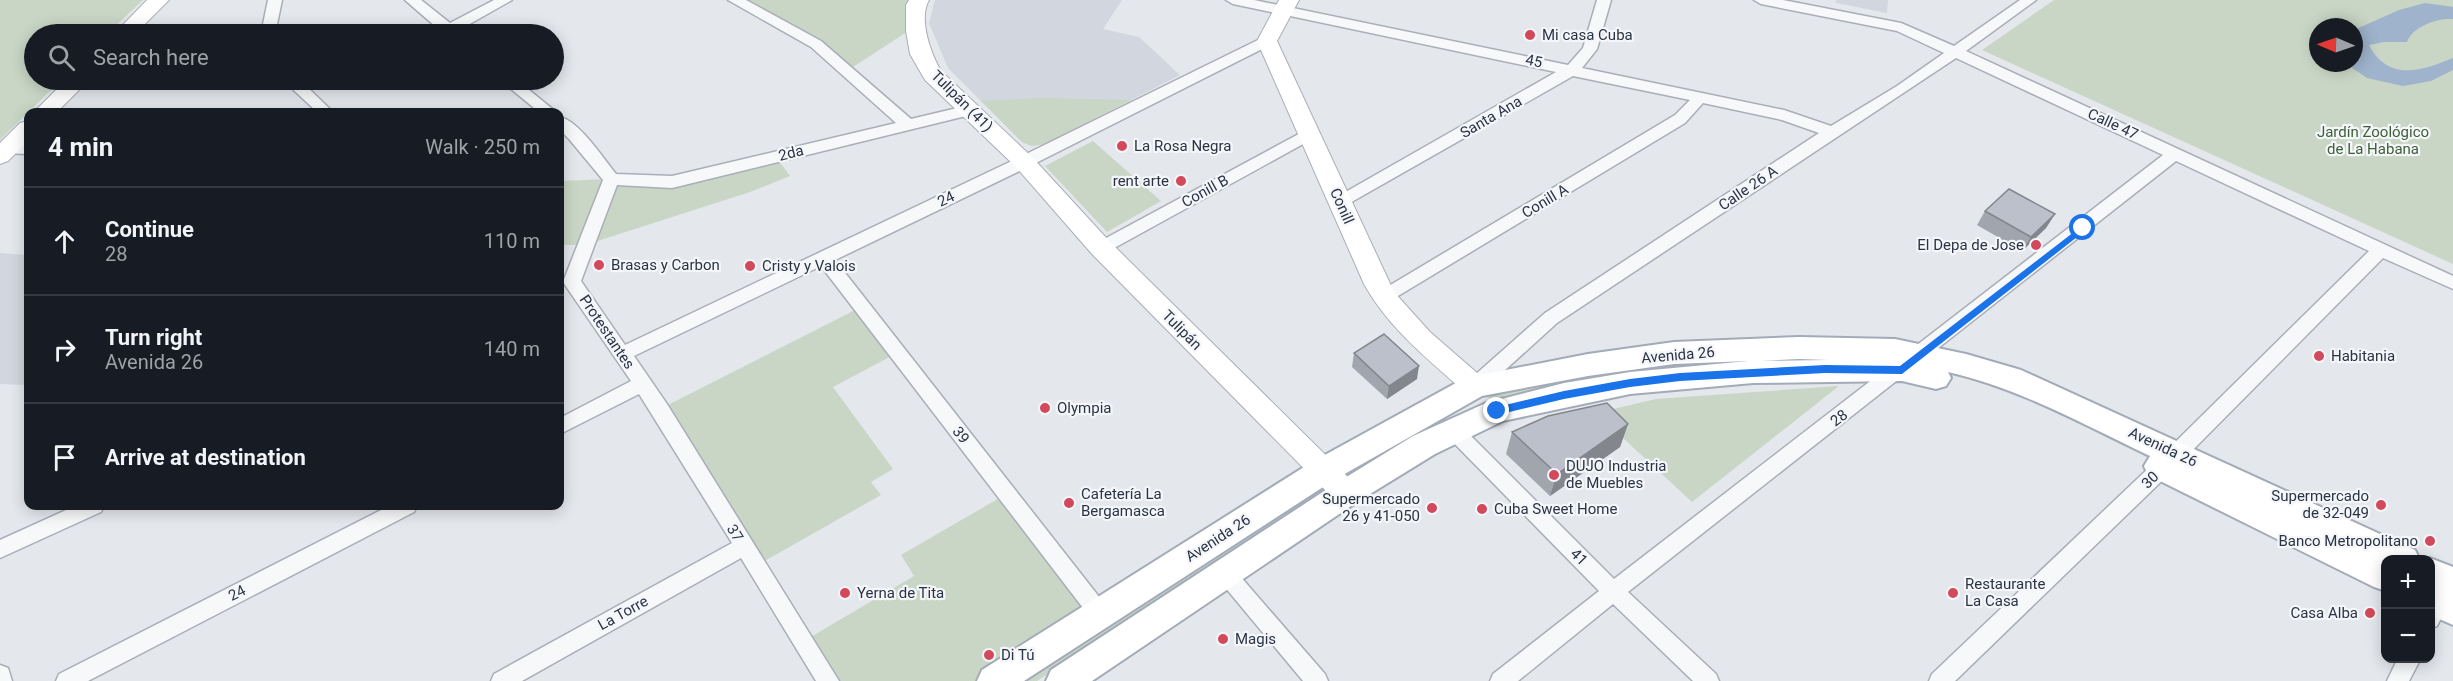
<!DOCTYPE html>
<html lang="en">
<head>
<meta charset="utf-8">
<style>
	body { margin:0; font-family:Roboto,sans-serif; background:#20242c; color:#f1f3f6 }
	.controls { position:absolute; right:18px; bottom:18px; display:grid; overflow:hidden; border-radius:12px; box-shadow:0 3px 15px #0003 }
	.controls button { width:54px; height:54px; display:grid; place-items:center; padding:0; border:0; border-bottom:2px solid #363941; background:#171b24; color:#f1f3f6; font:30px sans-serif }
	.compass { position:absolute; left:2309px; top:18px; width:54px; height:54px; border-radius:50%; background:#171b24; box-shadow:0 3px 15px #0003; rotate:272deg }
	.stop { position:absolute; width:18px; height:18px; margin:-14px; border:4px solid #1a73e8; border-radius:50%; background:#fff }
	.stop.end { background:#1a73e8; border-color:#fff; box-shadow:0 2px 6px #0008 }
	.list { margin:0; padding:0; list-style:none }
	h2 { display:flex; justify-content:space-between; align-items:center; height:78px; margin:0; padding:0 24px; font-size:26px }
	h2 small { font-size:20px; font-weight:400; color:#9ea1a6 }
	.list li { display:grid; grid-template-columns:39px 1fr auto; gap:18px; align-items:center; box-sizing:border-box; height:108px; padding:0 24px; border-top:2px solid #363941 }
	.list b { display:block; font-size:22px; white-space:nowrap }
	.list p { margin:0; font-size:20px; white-space:nowrap; color:#9ea1a6 }
	.list em { font-size:20px; font-style:normal; color:#9ea1a6 }
	.icon { flex:none; width:33px; height:33px; fill:none; stroke:currentColor; stroke-width:2; stroke-linecap:round; stroke-linejoin:round }
	.map { position:relative; flex:none; width:2453px; height:681px; overflow:hidden }
	.search { position:absolute; background:#171b24; box-shadow:0 3px 15px #0003; left:24px; top:24px; width:540px; height:66px; display:flex; align-items:center; gap:15px; box-sizing:border-box; padding:0 21px; border-radius:33px; color:#9ea1a6; font-size:22px }
	.panel { position:absolute; background:#171b24; box-shadow:0 3px 15px #0003; left:24px; top:108px; width:540px; height:402px; border-radius:12px }
	.map>svg:first-child { display:block }
</style>
</head>
<body>
<div class="map">
<svg width="2453" height="681" viewBox="0 0 2453 681">
	<rect width="100%" height="100%" fill="#e4e7ec"/>
	<path fill="#d2d6de" d="M935 0H1122L1103 29 1139 37 1180 75 1045 144 1032 146 1022 142 948 68 929 23Z
		M1836 0H1888L1887 13 1836 3Z
		M0 253 28 255V385L0 384Z"/>
	<path fill="#c9d6c5" fill-rule="evenodd" d="M0 0H143L107 34H34V80H61L0 140Z
		M735 0H919L916 26 847 71 816 44Z
		M2054 0H2453V264L1982 50ZM2318 27H2354V63H2318Z
		M1041 98 1131 100 1045 144 1032 146 1022 142 981 101Z
		M1093 141 1161 201 1107 232 1045 166Z
		M776 157 790 176 750 192 585 245H560V181L611 179 672 182Z
		M861 307 897 353 833 387 893 469 871 482 881 495 756 566 660 409Z
		M1831 356 1903 359 1489 403V393L1540 381 1677 362Z
		M1839 386 1692 502 1596 413 1656 399Z
		M1322 485 1327 491 1037 681H1022Z
		M1008 493 1100 614 994 681H828L804 641 914 576 901 555Z"/>
	<path fill="#9fb4cc" d="M2425 3 2453 7V19C2437 18 2413 26 2407 42H2384L2369 45C2388 82 2422 71 2453 58V70L2431 81 2403 86 2367 78 2345 63H2354V30L2399 10Z"/>
	<g fill="none" stroke-linecap="round" stroke-linejoin="round">
		<g stroke="#a9aeb7" stroke-width="3">
			<path id="street" d="M268 0H282L275 34H261Z
				M405 0H421L450 23 494 0H512L459 30 461 34 443 33Z
				M728 0H746L821 41 911 119 970 105 978 110 970 115 672 188 617 185 581 281 625 345 1018 158 1262 38H1272L1274 41 1272 44 1030 166 835 260 1107 607 1111 614 1107 621 1100 623 1093 621 821 266 634 356 667 404 839 681H816L741 558 522 681H491L494 674 732 543 639 394 560 434V418L631 381 563 282 603 180 569 139 560 130V117C579 121 603 158 616 174L672 176 896 123 811 47Z
				M1226 0H1254L1568 65 1583 48 1597 0H1611L1597 49 1582 68 1784 110 1831 126 1897 86 1944 53 1897 31 1761 4 1754 0H1783L1901 23 1954 46 2020 0H2036L1966 51 2453 276V289L2383 258 2169 474 1955 681H1929L1932 674 2155 462 2369 251 2176 161 1628 592 1716 674 1719 681H1693L1613 604 1518 681H1490L1493 674 1599 591 1446 435 1444 430 1446 425 1453 422 1460 425 1614 579 2163 155 1956 58 1557 323 1482 391 1475 393 1468 391 1466 386 1468 381 1545 313 1819 133 1782 120 1703 103 1685 123 1383 305 1377 303 1374 298 1377 293 1675 115 1690 100 1573 76 1341 208 1335 206 1333 202 1335 198 1556 72 1233 4Z
				M283 80H300L333 112H317Z
				M500 80H517L556 112H539Z
				M1308 129 1314 130 1316 134 1314 138 1107 252H1095L1093 248 1095 244Z
				M7 144H28V154L1 153V145Z
				M75 506H104L101 512 0 558V540Z
				M389 506H417L414 512 88 681H56L59 674Z
				M1226 565 1233 568 1325 674 1328 681H1303L1219 580 1216 574 1219 568Z
				M2439 594 2446 596 2449 603 2437 626 2430 628V598Z
				M2398 658H2421L2409 681H2387Z
				M0 665 8 668 12 681H0Z"/>
		</g>
		<g stroke="#a9aeb7" stroke-width="2">
			<path id="secondary" d="M147 0H169L135 34H114Z
				M909 0H929C918 19 931 54 941 71L1032 157 1110 242 1356 485 1360 493 1356 501 1346 505 1336 501 1092 254 1016 167 925 80 910 54 906 31V5Z
				M1279 0H1299L1277 41 1394 292 1430 332 1484 379 1488 386 1484 393 1475 396 1466 393C1428 359 1389 329 1364 284L1257 41Z
				M66 80H89L57 112H34Z
				M28 121V141L8 161 0 164V143L20 123Z"/>
		</g>
		<g stroke="#a3abb8" stroke-width="4">
			<path id="primary" d="M1799 337 1895 339 1966 354 2021 370 2415 550 2420 560H2386V591L2374 587 2148 475 2144 466 2150 456C2084 425 2019 388 1948 372L1951 378 1946 386 1936 389 1902 381 1753 383 1630 394 1503 421 1435 454 1357 502 1092 681H1046L1051 670 1335 484 1413 436 1486 403 1564 383 1630 372 1748 361 1674 364 1588 376 1482 396 1334 480 1024 681H977L982 670 1312 462 1465 378 1588 354 1674 342ZM1799 359 1829 360 1761 361Z
				M2430 558 2453 567V625L2430 615V560H2425Z"/>
		</g>
		<use href="#street" fill="#f7f8fa" fill-rule="evenodd"/>
		<use href="#secondary" fill="#fff" fill-rule="evenodd"/>
		<use href="#primary" fill="#fff" fill-rule="evenodd"/>
	</g>
	<path fill="#a1a5ae" d="M1985 211 2055 214 2046 228 2022 251 1977 225Z
		M1354 353 1417 379 1387 399 1352 367Z
		M1628 424 1620 447 1550 496 1506 454 1512 432Z"/>
	<path fill="#83868d" d="M2055 214 2046 228 2022 251 2031 237Z
		M1419 366 1417 379 1387 399 1389 386Z
		M1628 424 1620 447 1550 496 1557 474Z"/>
	<path fill="#bbc0ca" stroke="#83868d" stroke-width="1.5" d="M2009 189 2055 214 2031 237 1985 211Z
		M1384 334 1419 366 1389 386 1354 353Z
		M1607 403 1628 424 1557 474 1512 432 1548 416Z"/>
	<path fill="#1a73e8" d="M2083 225 2086 226V230L1902 374 1825 373 1680 381 1630 387 1564 399 1497 415 1491 411 1497 407 1564 391 1630 379 1680 373 1825 365 1900 366Z"/>
	<g fill="#d1495b" stroke="#f4f6f9" stroke-width="2">
		<circle cx="1530" cy="35" r="6"/>
		<circle cx="1122" cy="146" r="6"/>
		<circle cx="1181" cy="181" r="6"/>
		<circle cx="2036" cy="245" r="6"/>
		<circle cx="599" cy="265" r="6"/>
		<circle cx="750" cy="266" r="6"/>
		<circle cx="2319" cy="356" r="6"/>
		<circle cx="1045" cy="408" r="6"/>
		<circle cx="1554" cy="475" r="6"/>
		<circle cx="1069" cy="503" r="6"/>
		<circle cx="2381" cy="505" r="6"/>
		<circle cx="1432" cy="508" r="6"/>
		<circle cx="1482" cy="509" r="6"/>
		<circle cx="2430" cy="541" r="6"/>
		<circle cx="845" cy="593" r="6"/>
		<circle cx="1953" cy="593" r="6"/>
		<circle cx="2370" cy="613" r="6"/>
		<circle cx="1223" cy="639" r="6"/>
		<circle cx="989" cy="655" r="6"/>
	</g>
	<g text-anchor="middle" stroke-width="4.5" stroke-linejoin="round" paint-order="stroke">
		<g font-size="15" fill="#2b3445" stroke="#f4f6f9" text-anchor="start">
			<text x="1542" y="40">Mi casa Cuba</text>
			<text x="1134" y="151">La Rosa Negra</text>
			<text x="1169" y="186" text-anchor="end">rent arte</text>
			<text x="2024" y="250" text-anchor="end">El Depa de Jose</text>
			<text x="611" y="270">Brasas y Carbon</text>
			<text x="762" y="271">Cristy y Valois</text>
			<text x="2331" y="361">Habitania</text>
			<text x="1057" y="413">Olympia</text>
			<text x="1566" y="471">DUJO Industria<tspan x="1566" dy="17">de Muebles</tspan></text>
			<text x="1081" y="499">Cafetería La<tspan x="1081" dy="17">Bergamasca</tspan></text>
			<text x="2369" y="501" text-anchor="end">Supermercado<tspan x="2369" dy="17">de 32-049</tspan></text>
			<text x="1420" y="504" text-anchor="end">Supermercado<tspan x="1420" dy="17">26 y 41-050</tspan></text>
			<text x="1494" y="514">Cuba Sweet Home</text>
			<text x="2418" y="546" text-anchor="end">Banco Metropolitano</text>
			<text x="1965" y="589">Restaurante<tspan x="1965" dy="17">La Casa</tspan></text>
			<text x="857" y="598">Yerna de Tita</text>
			<text x="2358" y="618" text-anchor="end">Casa Alba</text>
			<text x="1235" y="644">Magis</text>
			<text x="1001" y="660">Di Tú</text>
		</g>
		<g font-size="15" fill="#2b3445" stroke="#f4f6f9">
			<text transform="translate(1534 61) rotate(11)" y="5">45</text>
			<text transform="translate(962 101) rotate(45)" y="5">Tulipán (41)</text>
			<text transform="translate(1491 117) rotate(-30)" y="5">Santa Ana</text>
			<text transform="translate(2113 124) rotate(25)" y="5">Calle 47</text>
			<text transform="translate(791 153) rotate(-14)" y="5">2da</text>
			<text transform="translate(1748 188) rotate(-34)" y="5">Calle 26 A</text>
			<text transform="translate(1205 191) rotate(-29)" y="5">Conill B</text>
			<text transform="translate(946 199) rotate(-25)" y="5">24</text>
			<text transform="translate(1545 201) rotate(-31)" y="5">Conill A</text>
			<text transform="translate(1342 206) rotate(66)" y="5">Conill</text>
			<text transform="translate(1182 330) rotate(45)" y="5">Tulipán</text>
			<text transform="translate(607 332) rotate(56)" y="5">Protestantes</text>
			<text transform="translate(1678 355) rotate(-5)" y="5">Avenida 26</text>
			<text transform="translate(1839 418) rotate(-37)" y="5">28</text>
			<text transform="translate(961 435) rotate(52)" y="5">39</text>
			<text transform="translate(2163 447) rotate(25)" y="5">Avenida 26</text>
			<text transform="translate(2150 480) rotate(-44)" y="5">30</text>
			<text transform="translate(735 533) rotate(58)" y="5">37</text>
			<text transform="translate(1218 538) rotate(-33)" y="5">Avenida 26</text>
			<text transform="translate(1579 557) rotate(45)" y="5">41</text>
			<text transform="translate(237 593) rotate(-27)" y="5">24</text>
			<text transform="translate(623 613) rotate(-29)" y="5">La Torre</text>
		</g>
		<g font-size="15" fill="#3f6138" stroke="#f4f6f9">
			<text x="2373" y="137">Jardín Zoológico<tspan x="2373" dy="17">de La Habana</tspan></text>
		</g>
	</g>
</svg>
<div class="controls">
<button>+</button>
<button>−</button>
</div>
<svg class="compass" viewBox="-18 -18 36 36"><path d="M0-13l5 13h-10z" fill="#e53935"/><path d="M0 13l5-13h-10z" fill="#9ea1a6"/></svg>
<div class="stop" style="left:2083px;top:228px"></div>
<div class="stop end" style="left:1497px;top:411px"></div>
<div class="search"><svg class="icon" aria-label="search" viewBox="0 0 24 24"><circle cx="10" cy="10" r="6"/><path d="M15 15l6 6"/></svg>Search here</div>
<section class="panel">
<h2>4 min<small>Walk · 250 m</small></h2>
<ul class="list">
<li><svg class="icon" aria-label="ahead" viewBox="0 0 24 24"><path d="M12 20V5M6 11l6-6 6 6"/></svg><div><b>Continue</b><p>28</p></div><em>110 m</em></li>
<li><svg class="icon" aria-label="right" viewBox="0 0 24 24"><path d="M7 20v-9h11M14 6l5 5-5 5"/></svg><div><b>Turn right</b><p>Avenida 26</p></div><em>140 m</em></li>
<li><svg class="icon" aria-label="arrive" viewBox="0 0 24 24"><path d="M6 21V4h12l-3 4 3 4H6"/></svg><div><b>Arrive at destination</b></div></li>
</ul>
</section>
</div>
</body>
</html>
